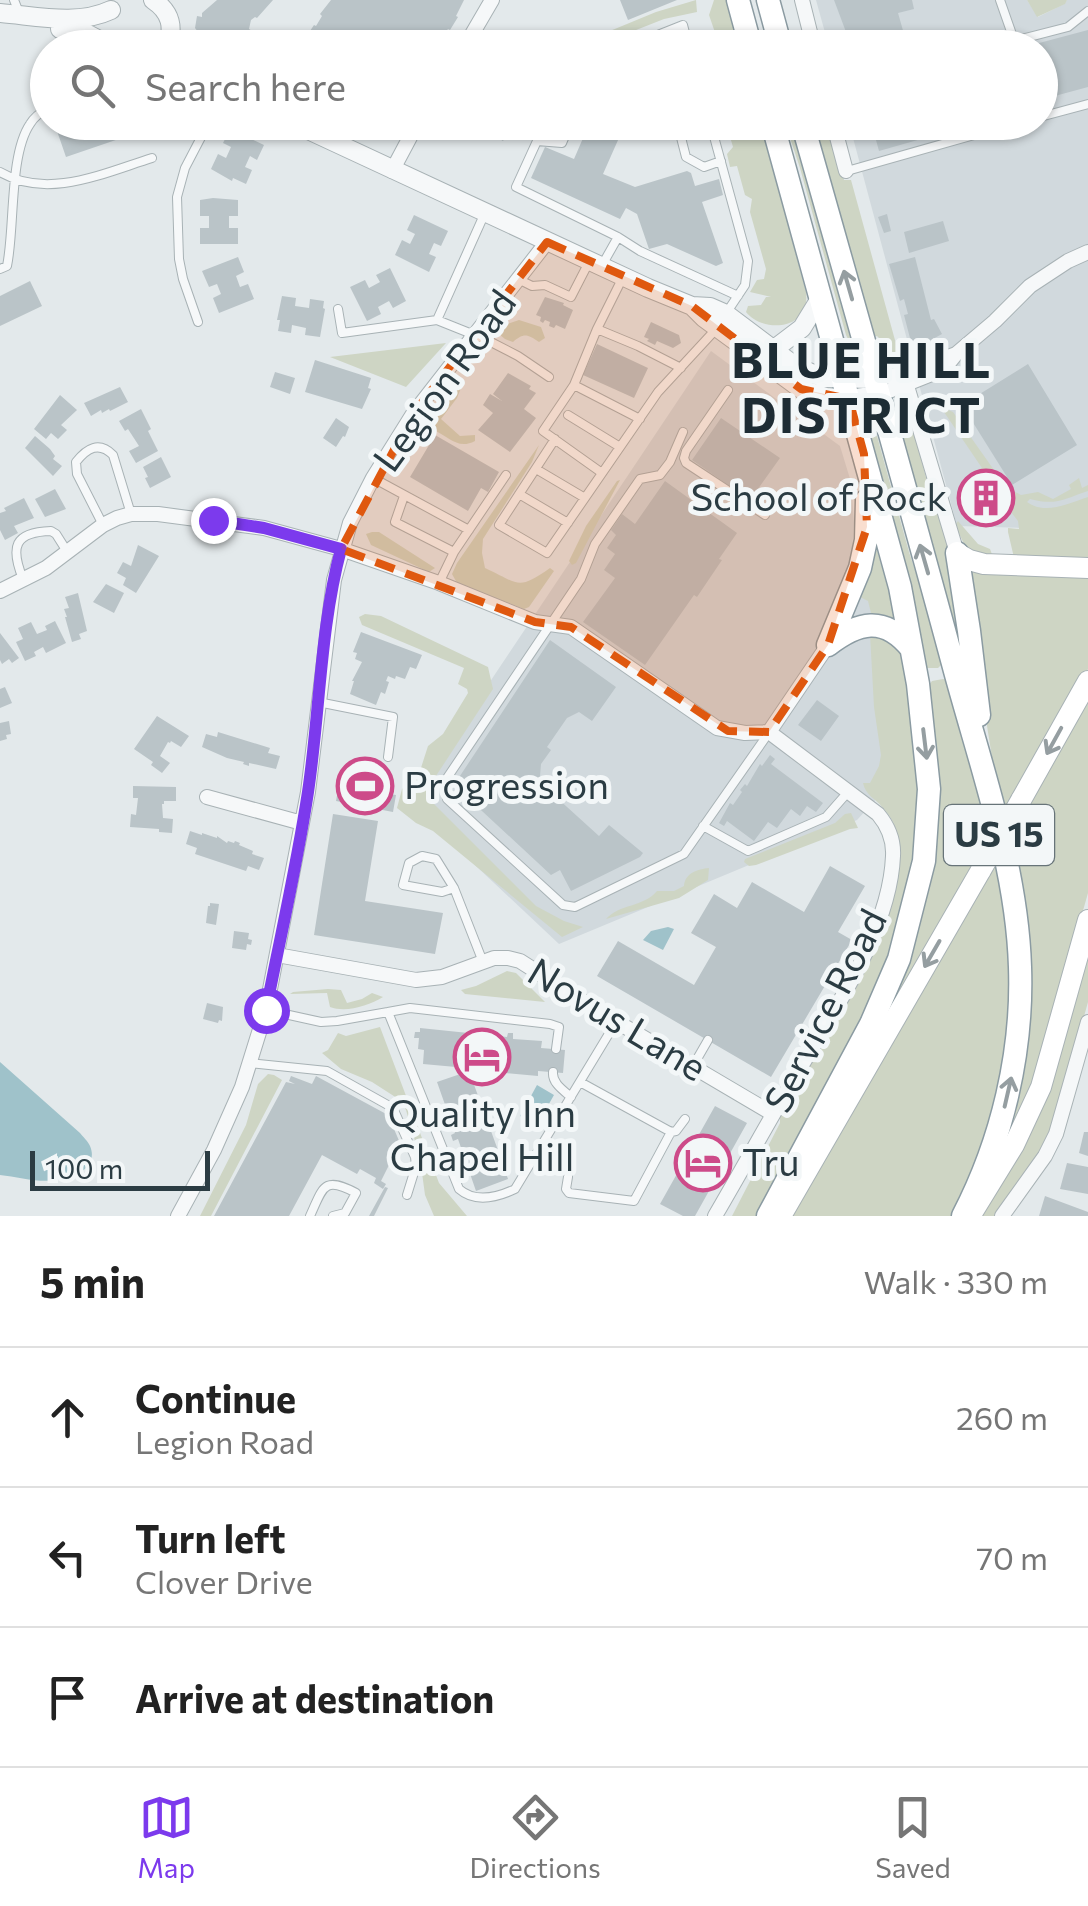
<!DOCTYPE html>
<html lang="en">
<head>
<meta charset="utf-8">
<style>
	body { margin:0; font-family:Commissioner,sans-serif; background:#f2f2f2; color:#222 }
	.scale { position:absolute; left:30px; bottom:25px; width:180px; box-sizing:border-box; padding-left:10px; border:5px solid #2b3c43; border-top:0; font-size:28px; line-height:35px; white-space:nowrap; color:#2b3c43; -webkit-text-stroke:8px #f3f7f8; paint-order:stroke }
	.stop { position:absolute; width:30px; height:30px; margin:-22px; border:8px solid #7c3aed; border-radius:50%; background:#fff }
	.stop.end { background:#7c3aed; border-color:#fff; box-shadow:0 2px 10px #0008 }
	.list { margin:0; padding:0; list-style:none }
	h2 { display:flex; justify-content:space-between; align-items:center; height:130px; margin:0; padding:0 40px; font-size:42px }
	h2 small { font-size:32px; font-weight:400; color:#767676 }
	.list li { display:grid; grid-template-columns:65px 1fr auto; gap:30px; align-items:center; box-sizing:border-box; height:140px; padding:0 40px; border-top:2px solid #e0e0e0 }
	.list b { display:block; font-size:38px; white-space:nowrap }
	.list p { margin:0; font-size:32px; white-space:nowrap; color:#767676 }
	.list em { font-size:32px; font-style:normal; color:#767676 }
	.icon { flex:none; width:55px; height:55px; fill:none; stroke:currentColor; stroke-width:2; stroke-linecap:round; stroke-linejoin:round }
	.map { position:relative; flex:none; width:1088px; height:1216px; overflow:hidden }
	.search { position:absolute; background:#fff; box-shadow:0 2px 8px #0004; left:30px; right:30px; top:30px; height:110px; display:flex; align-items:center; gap:25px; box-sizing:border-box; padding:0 35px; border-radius:55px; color:#767676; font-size:38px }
	.sheet { height:550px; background:#fff }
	nav { display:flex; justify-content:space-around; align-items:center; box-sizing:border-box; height:140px; border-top:2px solid #e0e0e0; background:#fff; font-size:28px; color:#767676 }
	nav a { display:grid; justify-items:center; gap:5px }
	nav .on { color:#7c3aed }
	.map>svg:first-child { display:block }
</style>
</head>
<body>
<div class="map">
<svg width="1088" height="1216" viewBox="0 0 1088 1216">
	<rect width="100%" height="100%" fill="#e3e9eb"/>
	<path fill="#d1d9dd" d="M816 0H1027L1038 17 1064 4 1067 0H1088V530L957 526 849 123 1040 122V48L829 47Z
		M711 351 840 446 851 482 854 522 851 567 879 594 895 779 857 820 559 944 409 803Z"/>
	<path fill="#ced5c4" d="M696 0 697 12 664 19 593 47H574L576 45 656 12Z
		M714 0H730L744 47H720L709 15Z
		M1027 0H1067L1065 4 1037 17Z
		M726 123H761L806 292C811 331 762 333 746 312L748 306 761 305 766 297H771L750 292 757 280 764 279 766 269 750 212 752 199 745 195 737 166 730 167 727 154 733 147Z
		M785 123H797L855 337 848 339 846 335 800 168Z
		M811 123H828L844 180H851L901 362 884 357 880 348V339L877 336 873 337Z
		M519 320 541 327 545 338 539 342C527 334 524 333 513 342L505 339 500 335 504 325Z
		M446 343 406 387 330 357Z
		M461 388 457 398 441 419 460 436 475 435V441C458 450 449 437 434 430L424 442 417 438 449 391Z
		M938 395 946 409 953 412 1006 487 1021 495 1038 492 1053 499 1071 489 1069 485 1079 478 1082 488 1088 485V491C1064 499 1056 506 1030 499L1027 502C1045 515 1067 504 1088 497V564L1015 562 1008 532V528L1019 529 1018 521 1007 507 1003 509 977 470 982 468 944 412 930 400 931 396Z
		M909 413 928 485 943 527 955 576 968 676 892 418Z
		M877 436 909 552 945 661 938 668H924L867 439Z
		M539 445 532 462 483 539 482 553 485 568C520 584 517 591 550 568L554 571 529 607 524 609 457 583 452 574 457 563Z
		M620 480 576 563 572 565 569 561 586 526 617 481Z
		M958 521 978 544 990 549 993 557 986 559 965 546 955 525Z
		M372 532H379L435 568 429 572 371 545 366 534Z
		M877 550 898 623 872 617 868 601 860 597 868 560Z
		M962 568 1088 573V669L1024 782 1021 780 1001 814Z
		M365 614 381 616 488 667 493 689 430 785 433 803 536 906 564 921 583 927 562 937 433 831 416 823 397 808 402 789 419 774 428 746 443 734 468 693 467 689 458 684 464 668 362 625 359 617Z
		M872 632 897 645 907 665 919 760V830L891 960 762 1216H732L780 1123V1114L895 885C900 857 904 830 883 808 875 798 866 796 863 783H870L879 766 881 755 874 707 870 634Z
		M943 679 947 680 951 688 989 834 889 1013 914 930 925 690 932 681Z
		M1088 696V893L1034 1083 1004 1145 1015 1092 1008 839Z
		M851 813 858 828 850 829 756 865 749 866 744 862 745 859 835 823 845 814Z
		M996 859 1003 884 1013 1002 990 1129 956 1216H787Z
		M709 868 708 880 679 898 606 919C619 904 644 907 657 891H674L684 886C685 873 698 869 709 868Z
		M1088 943V1002L1055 1122 1033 1165 995 1216H978L1000 1183Z
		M507 971 516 973 545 1002 465 994 461 990 476 986Z
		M328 989 341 990 347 1003 362 999 372 993 383 997C368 1006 346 1013 330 1007L327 993 290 994 293 992Z
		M380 1027 439 1183 467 1216H434L425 1195 420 1158 406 1110 400 1100 372 1082 341 1069 322 1053 328 1050 338 1033 346 1036Z
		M268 1074 274 1075 282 1080 211 1216H200L246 1125 258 1084Z"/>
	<path fill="#9fc2ca" d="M668 927 674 929 663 950 643 940 651 931Z
		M0 1062 80 1133C83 1137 88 1141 90 1146 99 1167 74 1179 56 1180 39 1183 18 1177 0 1175Z
		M537 1085 554 1095 537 1125 520 1116Z"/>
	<path fill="#bac4c8" d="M217 0H273L257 18 255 17 251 20 249 29 269 41 274 43 276 40 282 43 280 48H210L195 28 197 16 202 17V13Z
		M331 0H464L456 16 458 17 450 30 448 29 443 36 446 37 442 43 439 42 436 48H299L303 41 305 42 309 38 312 33 310 31 314 25 316 26 322 16 320 14Z
		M620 0H677L628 20Z
		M834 0H912L914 9 898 13 908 48H852Z
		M1088 30V87L1040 100V48L1028 46Z
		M657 41 665 45 672 43 673 48H641Z
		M82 122H146L148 129 66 157 57 131Z
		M358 122H391L384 137Z
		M476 122H514L503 141 485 130 479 139 469 134Z
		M590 122H626L603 174 635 187 687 171 691 173 695 186 719 179 723 195 702 202 723 263 716 266 667 244 649 249 637 214 626 208 620 219 531 178 545 147 574 159Z
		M875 122H974V124L879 151 873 129 877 128Z
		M230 129 264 145 257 160 250 156 245 167 252 170 246 184 233 178 232 181 211 169 218 154 226 158 231 147 223 143Z
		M213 198 238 200V216H229V228H238V244H200V228H209V216H200V200Z
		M887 214 891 231 884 233 878 217Z
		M414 215 448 231 441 246 434 243 429 254 436 257 429 272 395 255 402 240 410 244 415 234 407 230Z
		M943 221 949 241 909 253 904 232Z
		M238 257 244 272 236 276 240 287 248 284 254 299 219 313 213 298 221 294 217 284 209 287 202 271Z
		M915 257 931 320 934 319 942 334 920 346 918 340 911 342 904 315 908 314 904 299 900 301 889 264Z
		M390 268 406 301 393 308 389 301 378 307 381 314 367 321 350 287 365 280 369 288 380 282 376 275Z
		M30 281 42 306 0 326V296Z
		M282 296 296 298 295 306 309 308 310 299 324 301 323 308 325 309 320 337 305 335 306 328 292 325 291 333 278 331 280 320H277Z
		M545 297 564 303 563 305 573 310 565 329 556 325 554 328 549 326 550 322 545 320 543 323 540 321 541 317 536 315Z
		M651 322 679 335 681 343 673 348 657 341 655 345 647 341 649 339 644 337Z
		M597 344 648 368 634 398 583 375Z
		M315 360 371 378 368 388 371 389 362 409 305 392Z
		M1028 364 1077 445 1012 485 962 405Z
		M275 372 295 378 290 394 270 387Z
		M508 373 531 386 529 389 536 393 524 409 536 418 510 452 478 430 493 413 483 405 490 394 502 401 493 394Z
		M120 387 128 402 110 411 109 409 102 413 101 410 91 416 84 403Z
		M60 395 77 410 61 425 67 430 58 439 51 433 46 439 34 429Z
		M141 409 151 429 148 431 158 451 136 463 129 451 139 446 128 429 125 431 119 421Z
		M336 418 349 427 345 437 343 436 336 447 323 438Z
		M721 418 780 458 750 500 692 460Z
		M435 435 499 472 488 492 481 488 468 511 410 477Z
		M35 436 50 449 55 456 53 459 62 466 53 476 25 448Z
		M161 457 171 477 150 488 145 478 148 477 143 467Z
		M977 470 1003 509 1007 506 1011 513 995 526 985 510 982 512 968 491 970 481 973 479 970 475Z
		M665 481 737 533 719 559 722 560 697 597 694 595 645 665 583 622 615 578 604 570 615 554 607 548 616 535 611 530 622 514 635 524Z
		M55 489 66 509 45 517 35 499Z
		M24 498 34 518 14 526 18 533 5 540 0 530V513L6 511 4 508Z
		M138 545 159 556 136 593 123 585 126 578 117 573 123 562 131 566Z
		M106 584 124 593 114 613 93 602Z
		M78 593 87 631 79 634 81 639 72 642 65 617H67L64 609 69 608 65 597Z
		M55 621 66 643 46 653 43 647 34 652 36 656 25 661 16 642 23 639 18 628 31 622 37 634 47 630 45 626Z
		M361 632 422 655 416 669 410 667 405 679 396 676 395 679 388 676 386 681 389 682 385 694 381 692 376 705 350 694 354 681H352L362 662 355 659 357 653 353 652Z
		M0 633 19 658 12 663 9 659 2 664 0 660Z
		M550 640 616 687 592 721 579 712 567 718 547 747 551 750 541 764 540 776 545 787 599 836 609 825 643 853 640 857 571 891 560 870 551 875 454 785Z
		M5 687 12 703 0 708V689Z
		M817 700 839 716 821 741 798 725Z
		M157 716 189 736 181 747 171 741 170 743 168 742 160 756 170 763 162 773 151 765 153 762 134 749Z
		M9 721 11 734 6 735 7 739 0 741V723Z
		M218 732 270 748 268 753 280 756 276 769 249 763V766L243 764 244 762 227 758 202 747 206 734 217 737Z
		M770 755 775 759 771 764 823 803 816 812 807 806 800 816 791 809 777 828 768 822 754 841 727 821 724 826 719 823 730 803 733 805 742 792 740 790 745 784 747 786 760 764 762 766Z
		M342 768 393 778 390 794 396 795 393 812 336 801Z
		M133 786 176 787V801H164V804H162L163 818 173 819 172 833 159 832V829L130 827 131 814 136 815 138 798H133Z
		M333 814 378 821 365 901 443 913 435 954 314 935Z
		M190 831 202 835V833L217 838V836L227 843 228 841 234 843 235 841 240 843 239 845 253 851 252 854 264 858 259 870 248 866 246 871 195 854 197 848 186 844Z
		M830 866 865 886 838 932 852 940 771 1077 597 976 618 941 694 985 716 947 691 933 714 894 737 908 752 882 804 912Z
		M210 903 219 904 216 925 206 923 208 906H210Z
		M234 931 249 933 248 939 252 940 251 945 247 944 246 950 232 948Z
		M207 1003 223 1007 222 1021 219 1020 218 1023 203 1019Z
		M420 1028 507 1037 508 1033H513V1039L542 1041 541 1048 565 1050 563 1073 538 1071V1076L484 1071 483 1075H477L478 1069 423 1064 424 1050 418 1049 419 1038H414L415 1032H420Z
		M469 1071 499 1153 504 1151 506 1156 501 1158 508 1179 476 1191 458 1139 453 1141 451 1135 455 1133 437 1082Z
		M291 1076 312 1084 316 1076 388 1115 400 1143 381 1181 386 1184 383 1189 374 1183 376 1178 360 1169 357 1174 322 1155 289 1216H214L286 1082 295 1084 289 1081Z
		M715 1106 747 1123 695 1216H683L660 1204Z
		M1084 1132H1088V1156L1079 1153Z
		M1067 1163 1088 1167V1194L1060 1189Z
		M385 1187 388 1188 374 1216H369Z
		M1045 1196 1088 1212V1216H1039Z"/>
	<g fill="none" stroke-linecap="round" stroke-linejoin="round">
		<g stroke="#a8b2b5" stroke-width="10">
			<path id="service" d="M14 0 20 15
				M1000 0 1014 40
				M625 48 683 25 689 48
				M986 48 1068 27 1088 11
				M1040 117 1088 104
				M571 122 562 143 537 141 516 187 618 237 640 251 738 296
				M677 122 686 157 704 167 721 161
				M710 122 748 261 745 285 727 312
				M847 171 1020 122
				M0 172C47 200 104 173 152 158
				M601 267 618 237
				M0 269 7 266C15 228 9 155 30 124 34 117 41 112 48 108
				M623 277 597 329 638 346 681 368
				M520 280 532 286 545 285 571 297 589 262
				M338 309 342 333 437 320 487 340 518 356 549 377
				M437 320 484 215
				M198 322 183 279 179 259 177 197 185 168 209 122
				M597 329 574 385 640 419
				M574 385 543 431 602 473
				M728 390 686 451 684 458 686 463 765 515
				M568 415 620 447
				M683 432 670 462 660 475 640 479 595 544 581 579 445 781 447 799 563 905 575 907 684 854 768 734
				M555 439 499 525 547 553 658 392 718 327
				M536 469 585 498
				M373 478 469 530
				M519 494 568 523
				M404 496 395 522 454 552
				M103 525 77 474 76 462C87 448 99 441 113 455L131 514
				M23 579C10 547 14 532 51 531L56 534 68 553
				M439 583 454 552 506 475
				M318 702 393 717 388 757
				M703 826 748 851 826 817 848 792
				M454 888 442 892 403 885 409 863 422 856 436 859 454 888 483 962
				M266 1010 321 1022 337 1021 388 1012 459 1189C475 1203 496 1198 515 1189L616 1022
				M388 1012 410 1008 550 1024 559 1027 556 1049
				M250 1063 327 1071 393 1108 415 1157 416 1166 407 1195
				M693 1066 708 1040
				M553 1072C552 1083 563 1090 571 1097
				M671 1132 676 1131 685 1119
				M568 1177 566 1189 569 1193 634 1201 671 1132 580 1082
				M310 1216C323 1188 323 1175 356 1193L345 1213 333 1216"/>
		</g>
		<g stroke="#a8b2b5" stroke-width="16">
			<path id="minor" d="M802 0 814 48
				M464 48 492 0
				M833 122 846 171
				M392 171 418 122
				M874 379 901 374 956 354
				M907 386 957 553
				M879 395 944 369 956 354 995 321 1030 286 1068 261 1088 252
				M0 591 46 568 103 525 117 518 131 514H158L264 528 341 549 439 583 535 622 571 627 717 728 745 733 769 732
				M769 732 828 645
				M207 797 302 823
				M277 955 416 980 442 977 494 958H508L520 961 595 1009 773 1114
				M178 1216 214 1150 242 1087 266 1010 308 792 334 580 350 523 373 478 413 414 547 242
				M715 1216C743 1168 770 1119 799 1070 835 1008 890 930 893 856 894 839 888 826 878 814L769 732
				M1002 1216 1045 1156 1056 1134 1088 1022"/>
		</g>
		<g stroke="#a8b2b5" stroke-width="20">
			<path id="tertiary" d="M153 0C171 12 175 28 166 48
				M0 13C37 16 77 26 111 10
				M60 29 84 32 109 45
				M291 122 648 288 692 306 710 307 726 314 795 366 811 373 825 378 874 379
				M692 306 704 318 801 389 826 397 849 399 879 395
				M773 350 802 328 821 297"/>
		</g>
		<g stroke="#a8b2b5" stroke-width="22">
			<path id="secondary" d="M957 553 969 560 984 564 1088 568
				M1021 800 1088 681
				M974 1210 1014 1145 1041 1087 1088 920
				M781 1216 981 870"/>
		</g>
		<g stroke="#8b9ba2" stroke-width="25">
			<path id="trunk" d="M738 0 751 48
				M768 0 781 48
				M802 122C854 305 906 488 955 671 981 767 1017 867 1020 967 1023 1052 1002 1141 963 1216
				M957 553 969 631 979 715
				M828 645 860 568 866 540 867 500
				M828 645C858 622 884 615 911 648
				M768 1216 871 1024 899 959 924 861 929 789 918 684 900 587 772 122"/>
		</g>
		<use href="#service" stroke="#f6f8f9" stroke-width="8"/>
		<use href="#minor" stroke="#f6f8f9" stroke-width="14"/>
		<use href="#tertiary" stroke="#f6f8f9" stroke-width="18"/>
		<use href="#secondary" stroke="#fff" stroke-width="20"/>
		<use href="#trunk" stroke="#fff" stroke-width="22"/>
		<g stroke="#a8b2b5" stroke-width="22" stroke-linecap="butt">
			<path id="secondary-bridge" d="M981 870 1021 800"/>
		</g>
		<use href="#secondary-bridge" stroke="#fff" stroke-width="20"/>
	</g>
	<defs><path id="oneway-shaft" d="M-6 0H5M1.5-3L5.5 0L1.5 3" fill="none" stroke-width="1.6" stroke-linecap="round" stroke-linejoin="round" transform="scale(2.5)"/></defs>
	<g stroke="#959ea1">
		<use href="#oneway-shaft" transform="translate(848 285) rotate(-106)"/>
		<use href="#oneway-shaft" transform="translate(924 559) rotate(-106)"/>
		<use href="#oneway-shaft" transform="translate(1054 741) rotate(119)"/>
		<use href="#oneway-shaft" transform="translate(925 744) rotate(83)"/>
		<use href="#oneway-shaft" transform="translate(932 954) rotate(120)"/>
		<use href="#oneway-shaft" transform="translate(1008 1092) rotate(-77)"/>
	</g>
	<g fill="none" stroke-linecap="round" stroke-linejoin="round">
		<path stroke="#7c3aed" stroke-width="12" d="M213 520 264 528 341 549C320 628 320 711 308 792 297 865 280 938 266 1010"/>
	</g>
	<path fill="#df580f" fill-opacity="0.2" stroke="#df580f" stroke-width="8" stroke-dasharray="20 12" stroke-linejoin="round" d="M547 242 692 306 801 389 849 399 864 454 867 527 828 645 769 732 728 731 571 627 535 622 341 549 413 414Z"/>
	<defs>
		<g id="building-ring" transform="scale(2.875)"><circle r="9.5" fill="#f3f7f8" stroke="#cd4b89" stroke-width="1.5"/><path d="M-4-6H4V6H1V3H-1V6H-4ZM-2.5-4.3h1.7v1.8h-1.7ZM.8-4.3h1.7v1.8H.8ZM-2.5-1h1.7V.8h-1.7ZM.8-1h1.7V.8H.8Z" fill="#cd4b89"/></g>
		<g id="stadium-ring" transform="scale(2.875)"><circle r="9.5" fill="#f3f7f8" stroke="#cd4b89" stroke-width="1.5"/><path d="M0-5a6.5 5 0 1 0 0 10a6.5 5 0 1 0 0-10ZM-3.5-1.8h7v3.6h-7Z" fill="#cd4b89"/></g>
		<g id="hotel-ring" transform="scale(2.875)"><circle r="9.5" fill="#f3f7f8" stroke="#cd4b89" stroke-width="1.5"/><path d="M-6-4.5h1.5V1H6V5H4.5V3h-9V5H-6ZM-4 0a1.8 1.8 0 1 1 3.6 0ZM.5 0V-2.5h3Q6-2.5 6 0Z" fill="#cd4b89"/></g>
	</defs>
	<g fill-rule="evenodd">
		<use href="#building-ring" x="986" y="498"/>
		<use href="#stadium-ring" x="365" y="786"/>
		<use href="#hotel-ring" x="482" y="1057"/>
		<use href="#hotel-ring" x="703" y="1163"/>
	</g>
	<g text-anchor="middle" stroke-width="10" stroke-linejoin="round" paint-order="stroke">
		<rect fill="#f3f7f8" stroke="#677479" stroke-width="2.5" x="944" y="805" width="110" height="60" rx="8"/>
		<g font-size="35" font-weight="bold" fill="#2b3c43">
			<text x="999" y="847">US 15</text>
		</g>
		<g font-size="38" fill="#2b3c43" stroke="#f3f7f8">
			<text transform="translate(445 381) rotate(-54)" y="13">Legion Road</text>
			<text transform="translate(826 1011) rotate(-63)" y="13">Service Road</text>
			<text transform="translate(617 1020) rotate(31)" y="13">Novus Lane</text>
		</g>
		<g font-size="38" fill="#2b3c43" stroke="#f3f7f8" text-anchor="start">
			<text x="947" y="511" text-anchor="end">School of Rock</text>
			<text x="404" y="799">Progression</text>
			<text x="482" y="1127" text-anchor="middle">Quality Inn<tspan x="482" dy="44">Chapel Hill</tspan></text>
			<text x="742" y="1176">Tru</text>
		</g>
		<g font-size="48" font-weight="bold" letter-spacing="2.5" fill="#1d2c34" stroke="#f3f7f8">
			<text x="862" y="378">BLUE HILL<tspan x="862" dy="55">DISTRICT</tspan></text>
		</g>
	</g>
</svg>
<div class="scale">100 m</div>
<div class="stop" style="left:266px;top:1010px"></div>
<div class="stop end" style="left:213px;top:520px"></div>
<div class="search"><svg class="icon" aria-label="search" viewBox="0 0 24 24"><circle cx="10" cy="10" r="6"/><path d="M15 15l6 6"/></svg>Search here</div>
</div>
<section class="sheet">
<h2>5 min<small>Walk · 330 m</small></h2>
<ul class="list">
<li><svg class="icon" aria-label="ahead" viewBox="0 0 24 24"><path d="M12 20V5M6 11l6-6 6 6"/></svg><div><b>Continue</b><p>Legion Road</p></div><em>260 m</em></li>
<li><svg class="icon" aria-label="left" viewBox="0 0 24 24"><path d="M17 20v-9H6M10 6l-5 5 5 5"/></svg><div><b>Turn left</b><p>Clover Drive</p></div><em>70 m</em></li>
<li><svg class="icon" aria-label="arrive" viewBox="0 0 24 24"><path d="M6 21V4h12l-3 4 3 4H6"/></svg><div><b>Arrive at destination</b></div></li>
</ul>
</section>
<nav>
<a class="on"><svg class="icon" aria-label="map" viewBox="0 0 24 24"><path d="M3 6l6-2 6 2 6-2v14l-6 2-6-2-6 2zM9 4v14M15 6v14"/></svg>Map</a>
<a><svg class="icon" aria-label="directions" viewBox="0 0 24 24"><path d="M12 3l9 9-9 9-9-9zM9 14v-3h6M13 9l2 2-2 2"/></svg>Directions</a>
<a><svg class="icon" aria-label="saved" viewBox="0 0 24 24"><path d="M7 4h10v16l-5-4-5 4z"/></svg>Saved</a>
</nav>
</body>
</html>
